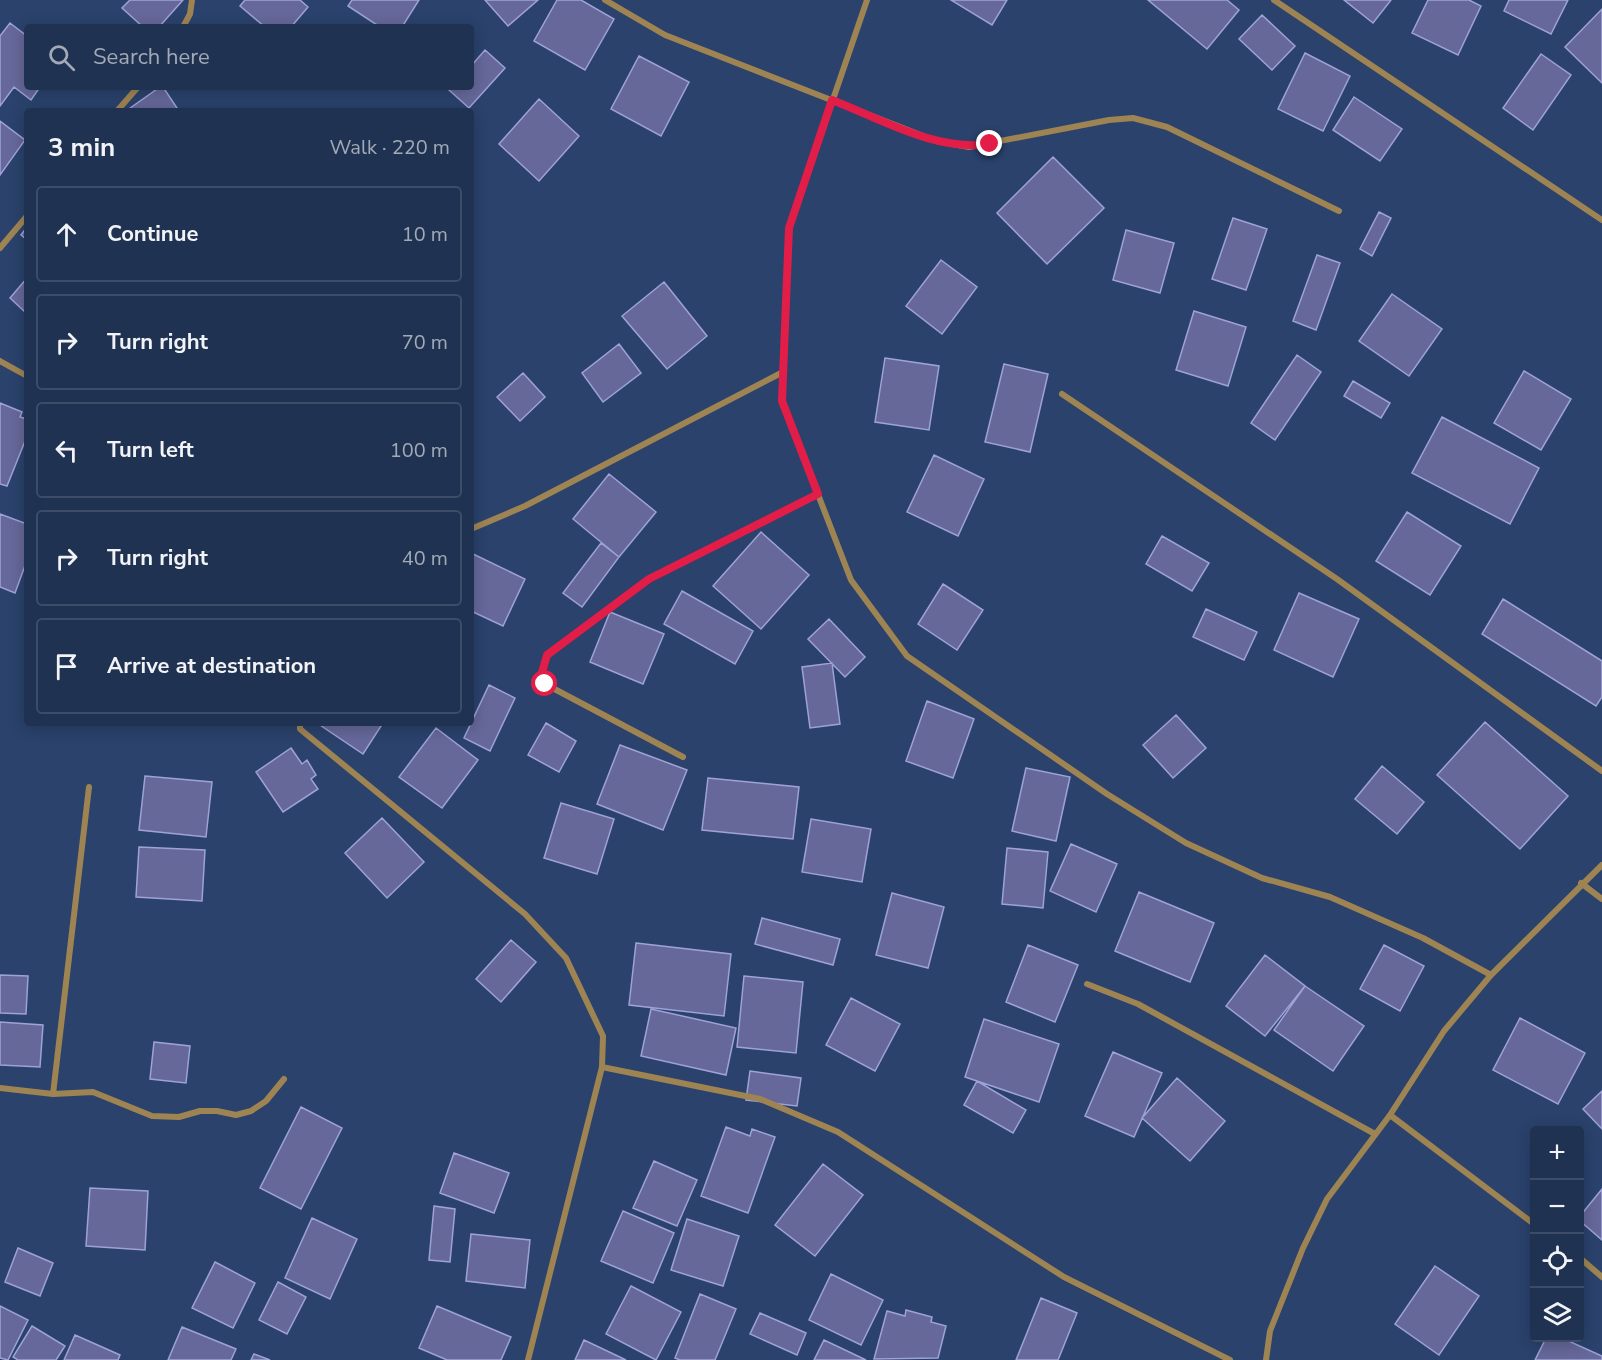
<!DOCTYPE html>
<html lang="en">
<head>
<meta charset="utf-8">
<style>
	body { margin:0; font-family:"Nunito Sans",sans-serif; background:#283a58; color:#f1f3f6 }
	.controls { position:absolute; right:18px; bottom:18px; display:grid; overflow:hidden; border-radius:6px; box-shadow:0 3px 15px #0003 }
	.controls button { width:54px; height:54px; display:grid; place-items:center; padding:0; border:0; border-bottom:2px solid #3d4d68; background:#203251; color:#f1f3f6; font:30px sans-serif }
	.stop { position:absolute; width:18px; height:18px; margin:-14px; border:4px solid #e11d48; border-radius:50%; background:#fff }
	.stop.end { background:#e11d48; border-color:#fff; box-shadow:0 2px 6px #0008 }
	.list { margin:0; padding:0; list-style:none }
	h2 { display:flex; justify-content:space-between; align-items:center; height:78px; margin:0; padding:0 24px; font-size:26px }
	h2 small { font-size:20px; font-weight:400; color:#a2aab7 }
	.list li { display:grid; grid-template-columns:39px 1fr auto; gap:18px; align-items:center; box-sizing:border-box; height:96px; margin:0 12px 12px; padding:0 12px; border:2px solid #3d4d68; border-radius:6px }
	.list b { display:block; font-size:22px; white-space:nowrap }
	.list em { font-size:20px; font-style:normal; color:#a2aab7 }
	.icon { flex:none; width:33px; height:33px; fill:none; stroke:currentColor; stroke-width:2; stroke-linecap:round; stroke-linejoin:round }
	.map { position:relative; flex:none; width:1602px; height:1360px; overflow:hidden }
	.search { position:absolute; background:#203251; box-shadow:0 3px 15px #0003; left:24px; top:24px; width:450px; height:66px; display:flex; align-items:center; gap:15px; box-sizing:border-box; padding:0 21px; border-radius:6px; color:#a2aab7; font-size:22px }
	.panel { position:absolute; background:#203251; box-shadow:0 3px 15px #0003; left:24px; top:108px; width:450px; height:618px; border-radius:6px }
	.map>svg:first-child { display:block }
</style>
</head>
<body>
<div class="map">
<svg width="1602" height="1360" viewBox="0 0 1602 1360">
	<rect width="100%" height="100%" fill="#2a426c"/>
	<path fill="#656899" stroke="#9ea2d8" stroke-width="1.5" d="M130 0H183L159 27H143L122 8Z
		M245 0H300L308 7 291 27H265L240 6Z
		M352 0H419L402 27H380L348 6Z
		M485 0H538L508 26Z
		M557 0H581L614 19 585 70 534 41Z
		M951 0H1007L992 25Z
		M1148 0H1227L1239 10 1207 49Z
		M1344 0H1391L1373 23Z
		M1428 0H1469L1481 6 1458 55 1412 33Z
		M1509 0H1568L1551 34 1504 11Z
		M1602 9V83L1565 47Z
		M1262 15 1295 46 1272 70 1239 39Z
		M10 23 27 36V87H40L31 100 14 87 0 106V36Z
		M485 50 505 68 469 108 449 90 452 87H471V66Z
		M1305 53 1350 76 1323 131 1278 109Z
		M1541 54 1571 75 1533 130 1503 108Z
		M639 56 689 82 661 136 611 109Z
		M160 87H163L179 111H126Z
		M1354 97 1402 129 1380 161 1333 130Z
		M539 99 579 136 539 181 499 144Z
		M0 121 25 140 0 175Z
		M1053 157 1104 208 1047 264 997 213Z
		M1379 212 1391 218 1372 256 1360 249Z
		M1233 218 1267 229 1246 290 1212 279Z
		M27 227V240L21 235Z
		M1126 230 1174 243 1160 293 1113 280Z
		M1317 255 1340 263 1316 330 1293 321Z
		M941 260 977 287 942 334 906 306Z
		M27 278V310L25 312 10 298Z
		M664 282 707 336 667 369 622 316Z
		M1392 294 1442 329 1409 376 1359 341Z
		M1194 311 1246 327 1228 386 1176 370Z
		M619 344 641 373 603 402 582 373Z
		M1297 355 1321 372 1275 440 1251 423Z
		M885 358 939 366 929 430 875 422Z
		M1004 364 1048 374 1030 452 985 442Z
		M1524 371 1571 399 1541 450 1494 423Z
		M523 373 545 397 520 421 497 397Z
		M1353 381 1390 403 1381 418 1344 396Z
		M0 403 22 412 20 417 27 419V436L7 486 0 484Z
		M1442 417 1539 468 1510 524 1412 473Z
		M934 455 984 479 958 536 907 512Z
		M609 474 656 512 619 557 573 519Z
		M1407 512 1461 546 1430 595 1376 561Z
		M0 514 27 524V560L15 593 0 587Z
		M761 532 809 575 761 629 713 586Z
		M1162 536 1209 563 1192 591 1146 564Z
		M601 543 619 557 582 607 563 593Z
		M471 553 525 579 503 626 471 611Z
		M943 584 983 610 957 650 918 624Z
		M682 591 753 631 735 664 664 624Z
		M1299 593 1359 619 1333 677 1274 650Z
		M1503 599 1602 661V697L1596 706 1482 634Z
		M1206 609 1257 632 1244 660 1193 637Z
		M610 612 664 634 643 684 590 662Z
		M829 619 865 657 845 677 808 639Z
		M832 663 840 724 810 728 802 667Z
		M489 685 515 698 490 751 464 738Z
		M927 701 974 719 953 778 906 761Z
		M1176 715 1206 748 1173 778 1143 745Z
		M1485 722 1568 796 1520 849 1437 775Z
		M317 723H383L363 754Z
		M546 723 576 741 559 772 528 755Z
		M436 728 478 760 442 808 399 777Z
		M620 745 687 770 663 830 597 804Z
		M291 748 302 764 307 760 316 775 311 779 318 789 283 812 256 772Z
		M1382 766 1424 802 1397 834 1355 799Z
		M1026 768 1070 777 1056 841 1012 831Z
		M145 776 212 782 206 837 139 830Z
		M708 778 799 787 793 839 702 830Z
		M561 803 614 819 597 874 544 858Z
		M382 818 424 862 387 898 345 853Z
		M811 819 871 829 862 882 802 872Z
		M1071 844 1117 864 1096 912 1050 891Z
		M139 847 205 850 202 901 136 897Z
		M1007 848 1048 852 1043 908 1002 904Z
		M1139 892 1214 923 1190 982 1115 951Z
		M892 893 944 907 928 968 876 955Z
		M762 918 840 939 833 965 755 944Z
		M511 940 536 962 501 1002 476 979Z
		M636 943 731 954 724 1016 629 1005Z
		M1028 945 1078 965 1055 1022 1006 1002Z
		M1384 945 1424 966 1400 1011 1360 989Z
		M1265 955 1305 986 1265 1036 1226 1006Z
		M0 975 28 976 26 1014 0 1013Z
		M744 976 803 982 796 1053 737 1047Z
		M1305 986 1364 1026 1333 1071 1274 1030Z
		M851 998 900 1024 875 1071 826 1045Z
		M651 1009 736 1028 726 1075 641 1056Z
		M1520 1018 1585 1053 1558 1104 1493 1070Z
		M984 1019 1059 1044 1039 1102 965 1077Z
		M0 1022 43 1025 40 1067 0 1065Z
		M154 1042 190 1046 186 1083 150 1079Z
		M1113 1052 1162 1073 1134 1137 1085 1116Z
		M750 1071 801 1078 797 1106 746 1100Z
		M1177 1078 1225 1121 1190 1161 1142 1118Z
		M977 1081 1026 1110 1013 1133 964 1105Z
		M1602 1091V1129L1583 1109Z
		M301 1107 342 1128 301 1209 260 1188Z
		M726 1127 750 1136 752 1129 775 1137 748 1213 701 1196Z
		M454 1153 509 1173 494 1213 440 1193Z
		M654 1161 697 1180 677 1226 633 1208Z
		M823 1164 863 1195 815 1256 775 1225Z
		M90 1188 148 1191 145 1250 86 1246Z
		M1602 1189V1240L1580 1221V1216Z
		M434 1206 455 1209 450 1262 429 1260Z
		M623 1211 674 1233 653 1283 601 1261Z
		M312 1218 357 1239 330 1299 285 1278Z
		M687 1219 739 1236 723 1286 671 1270Z
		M471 1234 530 1240 525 1288 466 1281Z
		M18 1248 53 1263 40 1296 5 1282Z
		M215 1262 255 1283 233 1328 192 1308Z
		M1435 1266 1479 1296 1439 1355 1395 1324Z
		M831 1274 883 1300 861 1345 809 1320Z
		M278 1282 306 1297 287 1334 259 1320Z
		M631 1286 681 1312 656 1360 606 1334Z
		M700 1294 736 1309 715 1360H680L675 1358Z
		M1041 1298 1077 1313 1058 1360H1016Z
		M0 1306 28 1320 8 1360 0 1358Z
		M437 1306 511 1337 501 1360H447L419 1348Z
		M906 1310 932 1317 931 1322 946 1326 938 1358 874 1359 887 1311 905 1316Z
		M760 1313 806 1333 797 1355 750 1334Z
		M32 1326 65 1346 56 1360H18L13 1357Z
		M182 1327 236 1349 231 1360H168Z
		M75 1335 120 1355 118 1360H64Z
		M1546 1338H1562L1602 1356V1360H1535Z
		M584 1340 626 1360H575Z
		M824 1340 866 1360H814Z
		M254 1354 270 1360H251Z"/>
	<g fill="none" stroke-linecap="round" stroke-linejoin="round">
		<path stroke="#9f8453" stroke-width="6" d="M605 0 665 35 936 141 969 147 1109 120 1133 118 1167 127 1339 211
			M867 0 789 228 782 401 851 580 907 656 1107 794 1186 843 1262 878 1330 897 1423 938 1491 975
			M1274 0 1602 220
			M183 27 190 14 192 0
			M117 111 138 87
			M0 248 27 216
			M0 361 27 376
			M1062 394 1337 579 1602 771
			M471 529 525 506 783 372
			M300 723V729L525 914 566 958 603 1036 602 1067 760 1099 838 1132 1064 1277 1230 1360
			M683 757 545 684 541 676 547 655 649 579 818 494
			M1581 883 1602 899
			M1087 984 1138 1004 1375 1134
			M0 1088 53 1094 93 1092 152 1116 179 1117 200 1111H217L236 1115 251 1111 266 1101 284 1079
			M53 1094 89 787
			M1390 1115 1534 1224
			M1580 1258 1602 1277
			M528 1360 602 1067
			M1266 1360 1270 1331 1303 1248 1327 1199 1390 1115 1444 1031 1491 975 1602 865"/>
	</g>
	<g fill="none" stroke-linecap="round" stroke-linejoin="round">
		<path stroke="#e11d48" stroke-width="8" d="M545 684 541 676 547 655 649 579 818 494 782 401 789 228 832 100C881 119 936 152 990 144"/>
	</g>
</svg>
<div class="controls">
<button>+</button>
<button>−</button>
<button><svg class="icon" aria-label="locate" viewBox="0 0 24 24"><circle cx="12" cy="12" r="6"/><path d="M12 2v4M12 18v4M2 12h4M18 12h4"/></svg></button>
<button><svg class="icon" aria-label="layers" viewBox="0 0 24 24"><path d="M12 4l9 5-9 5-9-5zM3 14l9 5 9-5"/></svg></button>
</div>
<div class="stop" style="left:545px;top:684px"></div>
<div class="stop end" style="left:990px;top:144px"></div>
<div class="search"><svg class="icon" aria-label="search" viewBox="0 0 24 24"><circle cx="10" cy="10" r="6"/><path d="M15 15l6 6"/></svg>Search here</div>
<section class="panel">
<h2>3 min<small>Walk · 220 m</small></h2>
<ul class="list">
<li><svg class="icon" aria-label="ahead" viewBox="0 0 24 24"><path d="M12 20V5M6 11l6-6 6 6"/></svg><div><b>Continue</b></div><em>10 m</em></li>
<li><svg class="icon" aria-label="right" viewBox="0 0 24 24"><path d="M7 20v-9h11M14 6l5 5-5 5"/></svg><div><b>Turn right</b></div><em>70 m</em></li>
<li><svg class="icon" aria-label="left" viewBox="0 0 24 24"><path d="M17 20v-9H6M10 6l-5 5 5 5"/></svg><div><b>Turn left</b></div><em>100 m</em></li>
<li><svg class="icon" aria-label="right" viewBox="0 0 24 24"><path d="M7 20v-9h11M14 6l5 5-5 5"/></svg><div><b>Turn right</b></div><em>40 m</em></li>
<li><svg class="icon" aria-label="arrive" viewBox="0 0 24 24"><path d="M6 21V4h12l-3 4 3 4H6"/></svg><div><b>Arrive at destination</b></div></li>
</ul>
</section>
</div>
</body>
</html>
